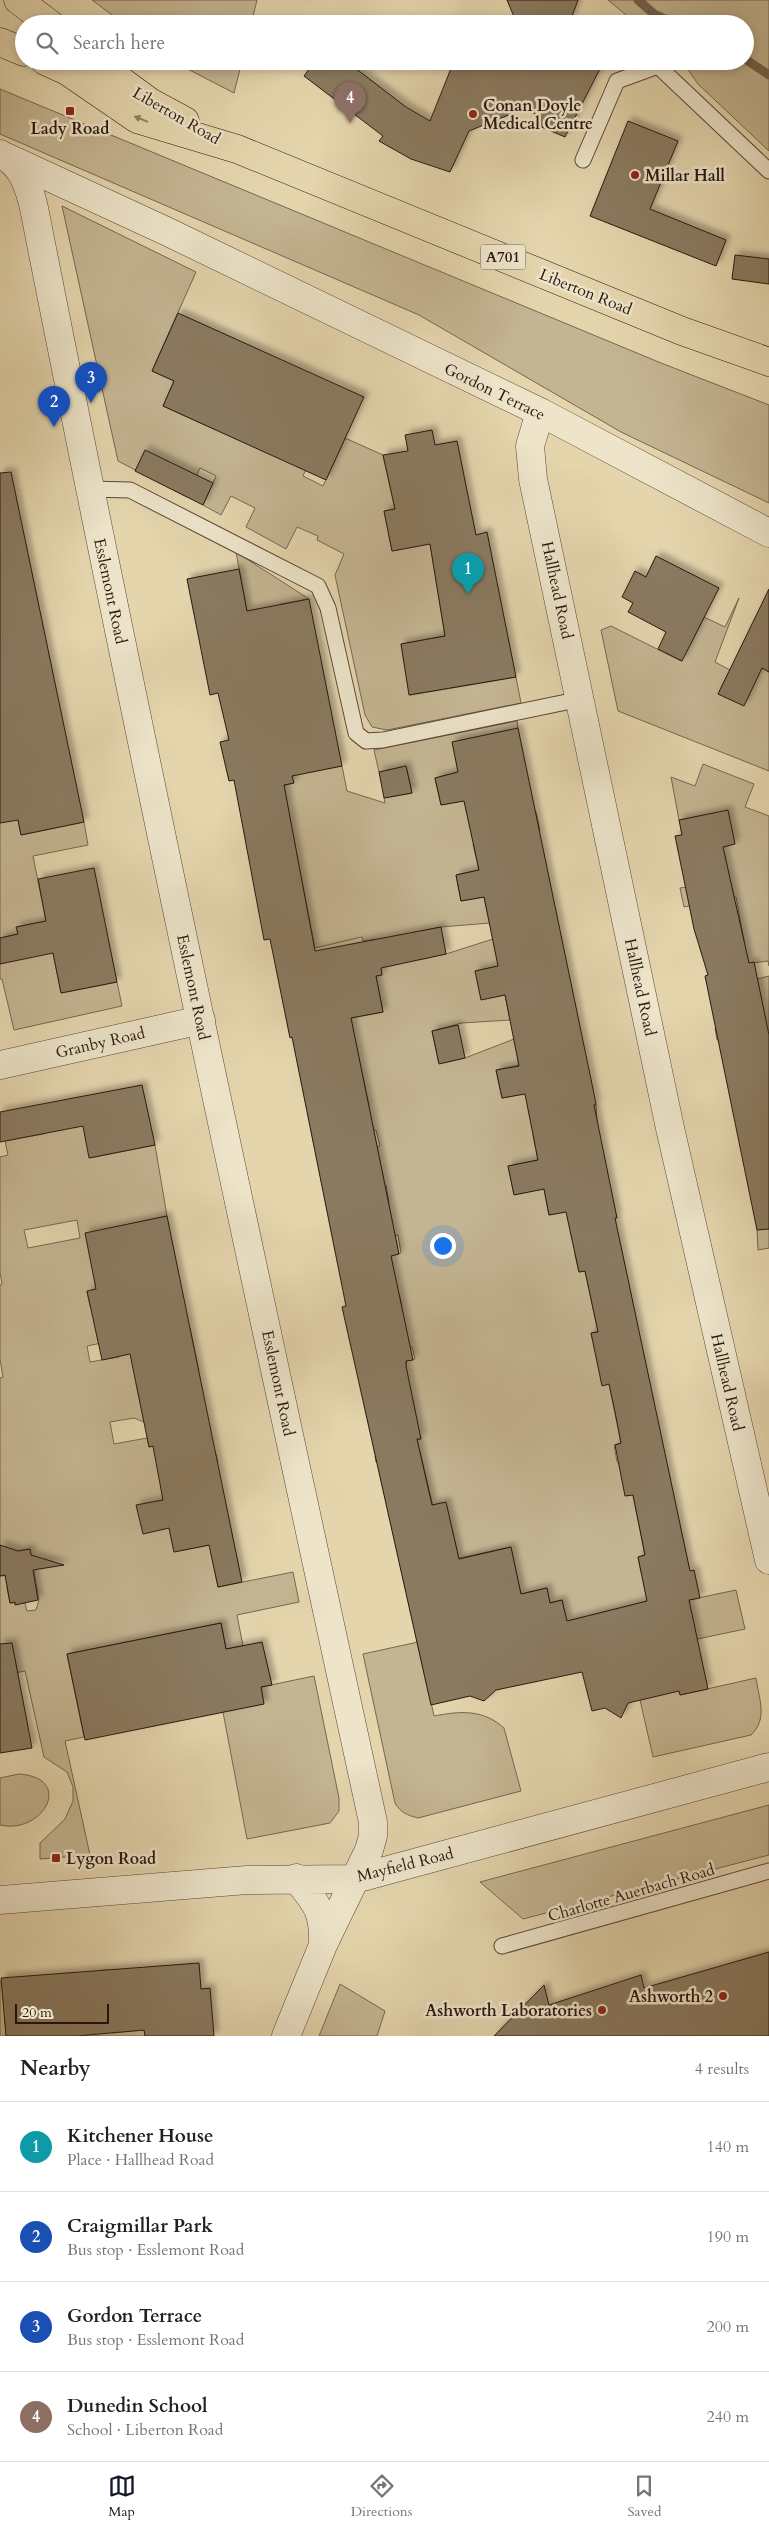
<!DOCTYPE html>
<html lang="en">
<head>
<meta charset="utf-8">
<style>
	body { margin:0; font-family:Cardo,serif; background:#f2f2f2; color:#202124 }
	.scale { position:absolute; left:15px; bottom:12px; width:94px; box-sizing:border-box; padding-left:5px; border:2px solid #29170f; border-top:0; font-size:14px; line-height:18px; white-space:nowrap; color:#29170f; -webkit-text-stroke:4px #ede4ca; paint-order:stroke }
	.you { position:absolute; left:442px; top:1245px; width:18px; height:18px; margin:-12px; border:4px solid #fff; border-radius:50%; background:#1a73e8; box-shadow:0 0 0 8px #1a73e833 }
	.badge { display:grid; place-items:center; width:32px; height:32px; border-radius:50%; background:#111827; color:#fff; font-size:16px; font-weight:700 }
	.pin { position:absolute; translate:-50% -41px; filter:drop-shadow(0 1px 2px #0008) }
	.pin::after { content:''; position:absolute; top:26px; width:18px; height:15px; background:inherit; clip-path:polygon(0 0,100% 0,50% 100%) }
	.list { margin:0; padding:0; list-style:none }
	h2 { display:flex; justify-content:space-between; align-items:center; height:65px; margin:0; padding:0 20px; font-size:21px }
	h2 small { font-size:16px; font-weight:400; color:#757577 }
	.list li { display:grid; grid-template-columns:32px 1fr auto; gap:15px; align-items:center; box-sizing:border-box; height:90px; padding:0 20px; border-top:1px solid #e0e0e0 }
	.list b { display:block; font-size:19px; white-space:nowrap }
	.list p { margin:0; font-size:16px; white-space:nowrap; color:#757577 }
	.list em { font-size:16px; font-style:normal; color:#757577 }
	.icon { flex:none; width:28px; height:28px; fill:none; stroke:currentColor; stroke-width:2; stroke-linecap:round; stroke-linejoin:round }
	.map { position:relative; flex:none; width:769px; height:2036px; overflow:hidden }
	.search { position:absolute; background:#fff; box-shadow:0 2px 8px #0003; left:15px; right:15px; top:15px; height:55px; display:flex; align-items:center; gap:12px; box-sizing:border-box; padding:0 18px; border-radius:28px; color:#757577; font-size:19px }
	.sheet { height:425px; background:#fff }
	nav { display:flex; justify-content:space-around; align-items:center; box-sizing:border-box; height:70px; border-top:1px solid #e0e0e0; background:#fff; font-size:14px; color:#757577 }
	nav a { display:grid; justify-items:center; gap:2px }
	nav .on { color:#111827 }
	.map>svg:first-child { display:block }
</style>
</head>
<body>
<div class="map">
<svg width="769" height="2036" viewBox="0 0 769 2036">
	<defs>
		<filter id="shadow"><feDropShadow dx="4.5" dy="-4.5" stdDeviation="2.5" flood-color="#0004"/></filter>
	</defs>
	<rect width="100%" height="100%" fill="#e4d5ad"/>
	<filter id="stains"><feTurbulence type="fractalNoise" baseFrequency=".004" numOctaves="4"/><feColorMatrix values="0 0 0 0 .2 0 0 0 0 .09 0 0 0 0 .02 0 0 0 .5 -.17"/></filter>
	<radialGradient id="worn" r=".72"><stop offset=".6" stop-color="#630" stop-opacity="0"/><stop offset="1" stop-color="#630" stop-opacity=".3"/></radialGradient>
	<path fill="#c4b592" stroke="#766650" fill-rule="evenodd" d="M92 0H257L251 24H124Z
		M608 0H769V151L698 84 682 61H745V24H637Z
		M173 61H242L234 93 178 64Z
		M0 89 661 363 769 405V503L621 432 419 315 0 134Z
		M62 206 196 272 152 371 174 381 163 406 216 430 227 406 313 452 303 476 323 486 345 438 383 455 395 509 384 511 392 551 430 544 445 636 401 644 410 695 516 677 521 703 387 730 372 727 365 715 335 575 344 554 317 540 318 536 297 527 286 549 246 527 255 508 231 496 221 515 203 505 216 476 200 468 187 497 118 461Z
		M236 552 309 599 281 604 314 771 342 766 347 791 385 803 384 798 412 793 406 766 379 772 374 750 517 721 518 728 458 772 435 778 441 805 464 800 470 826 536 812 540 830 473 844 479 870 456 875 461 901 484 897 490 923 441 927 412 933 418 960 446 954 493 939 499 966 475 971 505 995 510 1020 462 1023 432 1031 439 1063 465 1058 514 1039 520 1065 496 1070 502 1098 526 1093 531 1118 596 1104 597 1122 533 1135 538 1160 508 1166 514 1194 544 1189 549 1215 586 1207 575 1255 579 1272 585 1271 598 1331 591 1333 595 1350 641 1341 602 1385 609 1384 621 1443 614 1445 617 1462 664 1452 633 1495 645 1555 638 1557 641 1572 660 1606 736 1590 745 1629 669 1645 680 1695 756 1678C759 1699 768 1719 751 1735L653 1757 640 1700 556 1624 564 1610 562 1600 550 1603 546 1588 521 1594 510 1547 446 1561 420 1452 376 1462 375 1456 400 1443 420 1439 358 1376 406 1366V1361L415 1359 412 1347 403 1348 395 1308 402 1306 399 1293 369 1260 401 1253 398 1235 384 1238 377 1205 389 1202 386 1185 367 1188 373 1148 380 1146 376 1130 363 1132 369 1105 350 1018 383 1012 376 976 382 975 375 939 363 941 362 937 315 948 287 803 282 786 294 783 257 665Z
		M739 598 715 662 730 670 718 694 762 668 769 672V771L618 711 601 630 611 626 681 661 704 617 725 627Z
		M703 764 754 784 745 807 769 816V966L768 961 738 965 705 948 744 940 736 897 684 907 680 888 699 885 728 873 723 847 734 844 716 813 679 820 671 777 695 786Z
		M16 811 21 835 84 822 88 845 33 856 46 921 17 927 18 934 0 938V823Z
		M0 947 53 953 61 993 117 982 122 1006 14 1030 2 979H0Z
		M769 976V1030L717 1040 715 1028 763 1009 757 979Z
		M82 1121 90 1158 155 1145 167 1216 112 1228 96 1289 87 1292 90 1306 126 1299 135 1339 190 1328 199 1371 136 1383 144 1422 134 1418 110 1422 114 1444 147 1438 149 1447 193 1438 211 1455 216 1454 218 1463 159 1475 163 1500 137 1505 143 1533 169 1528 174 1552 210 1545 218 1587 293 1572 299 1602 237 1615 243 1646 226 1649 221 1623 67 1654 84 1737 65 1741 90 1855 40 1859V1843L65 1819 73 1801V1787L67 1772 44 1757 25 1671 0 1676V1576L10 1575 7 1588 10 1603H25L27 1611 36 1610 39 1600 30 1549 1 1553 0 1550V1378L3 1377 0 1359V1285L2 1284 0 1272V1157L8 1155 5 1141 43 1134ZM77 1220 80 1238 28 1248 24 1230ZM116 1340 119 1357 90 1362 87 1346Z
		M769 1226V1248L758 1250 757 1229Z
		M418 1642 434 1716C460 1711 483 1709 504 1728L521 1791 418 1818C407 1815 401 1813 395 1803L363 1654Z
		M314 1676 339 1798V1811L330 1823 247 1839 223 1712 261 1687Z
		M19 1774C75 1778 43 1835 0 1825V1778Z
		M769 1805V1855L523 1919 480 1882Z
		M101 1970H107L112 2033 144 2030 145 2036H77L97 2034 92 1973H101Z
		M0 1981H2L6 2036H0Z
		M340 1984 385 2011 377 2036H319Z"/>
	<g fill="none" stroke-linecap="round" stroke-linejoin="round">
		<path stroke="#73624d" stroke-width="9" d="M638 0 654 14 676 24
			M745 59 769 75"/>
	</g>
	<path fill="#8a7a61" stroke="#29170f" filter="url(#shadow)" d="M507 0H578L569 24H517Z
		M315 61H346L406 107 430 121 454 61H604L565 137 539 126 531 106 469 131 450 172 411 159 379 141 383 136 304 76Z
		M628 121 678 141 650 209 726 240 716 266 590 216Z
		M735 255 769 259V284L732 279Z
		M178 313 364 397 326 480 163 406 174 381 152 371Z
		M432 430 435 445 457 441 476 535 487 532 516 677 409 695 401 644 445 636 430 544 392 551 384 511 395 509 383 455 408 451 405 435Z
		M145 450 213 483 203 505 135 471Z
		M11 472 84 822 21 835 18 820 0 823V473Z
		M656 556 719 588 682 661 658 649 666 632 628 612 633 603 622 597 635 571 646 577Z
		M239 569 247 611 309 599 342 766 292 776 294 783 284 785 315 951 441 927 446 954 381 968 382 975 376 976 383 1012 351 1018 399 1254 391 1256 413 1360 406 1361V1366L421 1439H417L432 1505 446 1502 459 1559 511 1547 521 1594 547 1588 550 1603 562 1600 567 1621 647 1601 638 1557 645 1555 633 1495 625 1496 615 1445 621 1443 615 1412 609 1384 602 1386 591 1333 598 1332 585 1271 579 1272 566 1212 549 1215 544 1189 514 1195 508 1166 538 1160 525 1094 502 1098 496 1070 519 1066 505 995 481 1000 475 971 498 966 484 897 461 901 456 875 479 870 464 801 441 805 435 778 458 772 452 742 518 728 593 1089 596 1104 594 1105 617 1218H615L690 1571 694 1570 700 1598 689 1600 708 1689 680 1695 679 1691 628 1703 621 1718 605 1708 592 1711 582 1672 496 1690 484 1701 470 1696 431 1705 342 1307 346 1306 292 1037 290 1038 270 939 264 940 234 780 229 781 220 742 229 740 218 693 210 695 187 579Z
		M769 589V672L762 668 744 706 718 694Z
		M406 766 412 793 384 798 379 772Z
		M728 810 735 844 723 847 749 963 754 962 769 1035V1229L757 1230 705 976 708 975 694 929 675 836 682 835 679 820Z
		M94 868 117 982 61 993 53 953 0 964V938L18 934 16 927 46 921 38 879Z
		M458 1025 465 1058 439 1064 432 1031Z
		M142 1085 155 1145 89 1158 83 1126 0 1142V1112Z
		M167 1216 242 1582 218 1587 209 1545 174 1552 169 1528 143 1534 136 1505 163 1500 153 1446 149 1447 130 1354 102 1360 87 1291 96 1289 85 1233Z
		M0 1545 18 1551 30 1549 31 1555 64 1565 33 1570 38 1600 15 1605V1602L10 1603 5 1575 0 1576Z
		M221 1623 226 1649 262 1642 272 1685 261 1687 264 1704 85 1740 67 1654Z
		M12 1643 32 1748 0 1753V1644Z
		M769 1952V2036H494L544 1985 549 2005 641 1975 644 1988Z
		M199 1963 201 1989 210 1988 214 2036H145L144 2030 77 2036H6L1 1978Z"/>
	<g fill="none" stroke-linecap="round" stroke-linejoin="round">
		<g stroke="#584636" stroke-width="17">
			<path id="service" d="M583 160 617 81 658 66 769 171
				M89 489 130 490 318 586 328 608 356 733 366 741 383 740 581 699
				M502 1946 769 1871"/>
		</g>
		<g stroke="#584636" stroke-width="29">
			<path id="minor" d="M8 158 168 232 540 412 769 533
				M540 412 530 446 533 479 670 1128 769 1560
				M0 1065 201 1020"/>
		</g>
		<g stroke="#584636" stroke-width="29">
			<path id="tertiary" d="M0 154C22 164 29 186 34 208 140 747 256 1285 373 1822V1836L369 1850 323 1945 286 2036
				M296 1878C317 1904 324 1911 323 1945
				M0 1900 247 1880 355 1879 769 1767"/>
		</g>
		<g stroke="#29170f" stroke-width="29">
			<path id="primary" d="M18 0 50 24
				M0 42 24 52
				M45 61 67 71 137 119 237 149 682 331 769 362
				M94 61 150 102 185 121"/>
		</g>
		<use href="#service" stroke="#ede4ca" stroke-width="15"/>
		<use href="#minor" stroke="#ede4ca" stroke-width="28"/>
		<use href="#tertiary" stroke="#ede4ca" stroke-width="28"/>
		<use href="#primary" stroke="#e4d5ad" stroke-width="28"/>
	</g>
	<defs><path id="oneway-solid" d="M-6-.8H1V-3.2L6.5 0L1 3.2V.8H-6Z" transform="scale(1.25)"/></defs>
	<use fill="#908066" href="#oneway-solid" transform="translate(141 119) rotate(-158)"/>
	<g fill="#8f2418" stroke="#ede4ca" stroke-width="2">
		<rect x="65" y="106" width="10" height="10" rx="2.5"/>
		<circle cx="473" cy="114" r="5"/>
		<circle cx="635" cy="175" r="5"/>
		<rect x="51" y="1853" width="10" height="10" rx="2.5"/>
		<circle cx="723" cy="1996" r="5"/>
		<circle cx="602" cy="2010" r="5"/>
	</g>
	<g text-anchor="middle" stroke-width="5" stroke-linejoin="round" paint-order="stroke">
		<rect fill="#ede4ca" stroke="#645447" stroke-width="1" x="480.5" y="244.5" width="45" height="25" rx="4"/>
		<g font-size="15" font-weight="bold" fill="#29170f">
			<text x="503" y="262">A701</text>
		</g>
		<g font-size="16" font-weight="bold" fill="#29170f" stroke="#ede4ca" text-anchor="start">
			<text x="483" y="111">Conan Doyle<tspan x="483" dy="18">Medical Centre</tspan></text>
			<text x="70" y="134" text-anchor="middle">Lady Road</text>
			<text x="645" y="181">Millar Hall</text>
			<text x="66" y="1864">Lygon Road</text>
			<text x="713" y="2002" text-anchor="end">Ashworth 2</text>
			<text x="592" y="2016" text-anchor="end">Ashworth Laboratories</text>
		</g>
		<g font-size="16" fill="#29170f" stroke="#ede4ca">
			<text transform="translate(177 115) rotate(30)" y="6">Liberton Road</text>
			<text transform="translate(586 291) rotate(22)" y="6">Liberton Road</text>
			<text transform="translate(495 391) rotate(26)" y="6">Gordon Terrace</text>
			<text transform="translate(558 590) rotate(78)" y="6">Hallhead Road</text>
			<text transform="translate(111 591) rotate(78)" y="6">Esslemont Road</text>
			<text transform="translate(194 987) rotate(78)" y="6">Esslemont Road</text>
			<text transform="translate(641 987) rotate(78)" y="6">Hallhead Road</text>
			<text transform="translate(100 1042) rotate(-13)" y="6">Granby Road</text>
			<text transform="translate(728 1382) rotate(77)" y="6">Hallhead Road</text>
			<text transform="translate(279 1383) rotate(78)" y="6">Esslemont Road</text>
			<text transform="translate(405 1864) rotate(-14)" y="6">Mayfield Road</text>
			<text transform="translate(631 1892) rotate(-16)" y="6">Charlotte Auerbach Road</text>
		</g>
	</g>
	<rect width="100%" height="100%" filter="url(#stains)"/>
	<rect width="100%" height="100%" fill="url(#worn)"/>
</svg>
<div class="scale">20 m</div>
<div class="you"></div>
<div class="pin badge" style="left:468px;top:594px;background:#0f9aa8">1</div>
<div class="pin badge" style="left:54px;top:427px;background:#1a4fb4">2</div>
<div class="pin badge" style="left:91px;top:403px;background:#1a4fb4">3</div>
<div class="pin badge" style="left:350px;top:123px;background:#8d6e63">4</div>
<div class="search"><svg class="icon" aria-label="search" viewBox="0 0 24 24"><circle cx="10" cy="10" r="6"/><path d="M15 15l6 6"/></svg>Search here</div>
</div>
<section class="sheet">
<h2>Nearby<small>4 results</small></h2>
<ul class="list">
<li><span class="badge" style="background:#0f9aa8">1</span><div><b>Kitchener House</b><p>Place · Hallhead Road</p></div><em>140 m</em></li>
<li><span class="badge" style="background:#1a4fb4">2</span><div><b>Craigmillar Park</b><p>Bus stop · Esslemont Road</p></div><em>190 m</em></li>
<li><span class="badge" style="background:#1a4fb4">3</span><div><b>Gordon Terrace</b><p>Bus stop · Esslemont Road</p></div><em>200 m</em></li>
<li><span class="badge" style="background:#8d6e63">4</span><div><b>Dunedin School</b><p>School · Liberton Road</p></div><em>240 m</em></li>
</ul>
</section>
<nav>
<a class="on"><svg class="icon" aria-label="map" viewBox="0 0 24 24"><path d="M3 6l6-2 6 2 6-2v14l-6 2-6-2-6 2zM9 4v14M15 6v14"/></svg>Map</a>
<a><svg class="icon" aria-label="directions" viewBox="0 0 24 24"><path d="M12 3l9 9-9 9-9-9zM9 14v-3h6M13 9l2 2-2 2"/></svg>Directions</a>
<a><svg class="icon" aria-label="saved" viewBox="0 0 24 24"><path d="M7 4h10v16l-5-4-5 4z"/></svg>Saved</a>
</nav>
</body>
</html>
